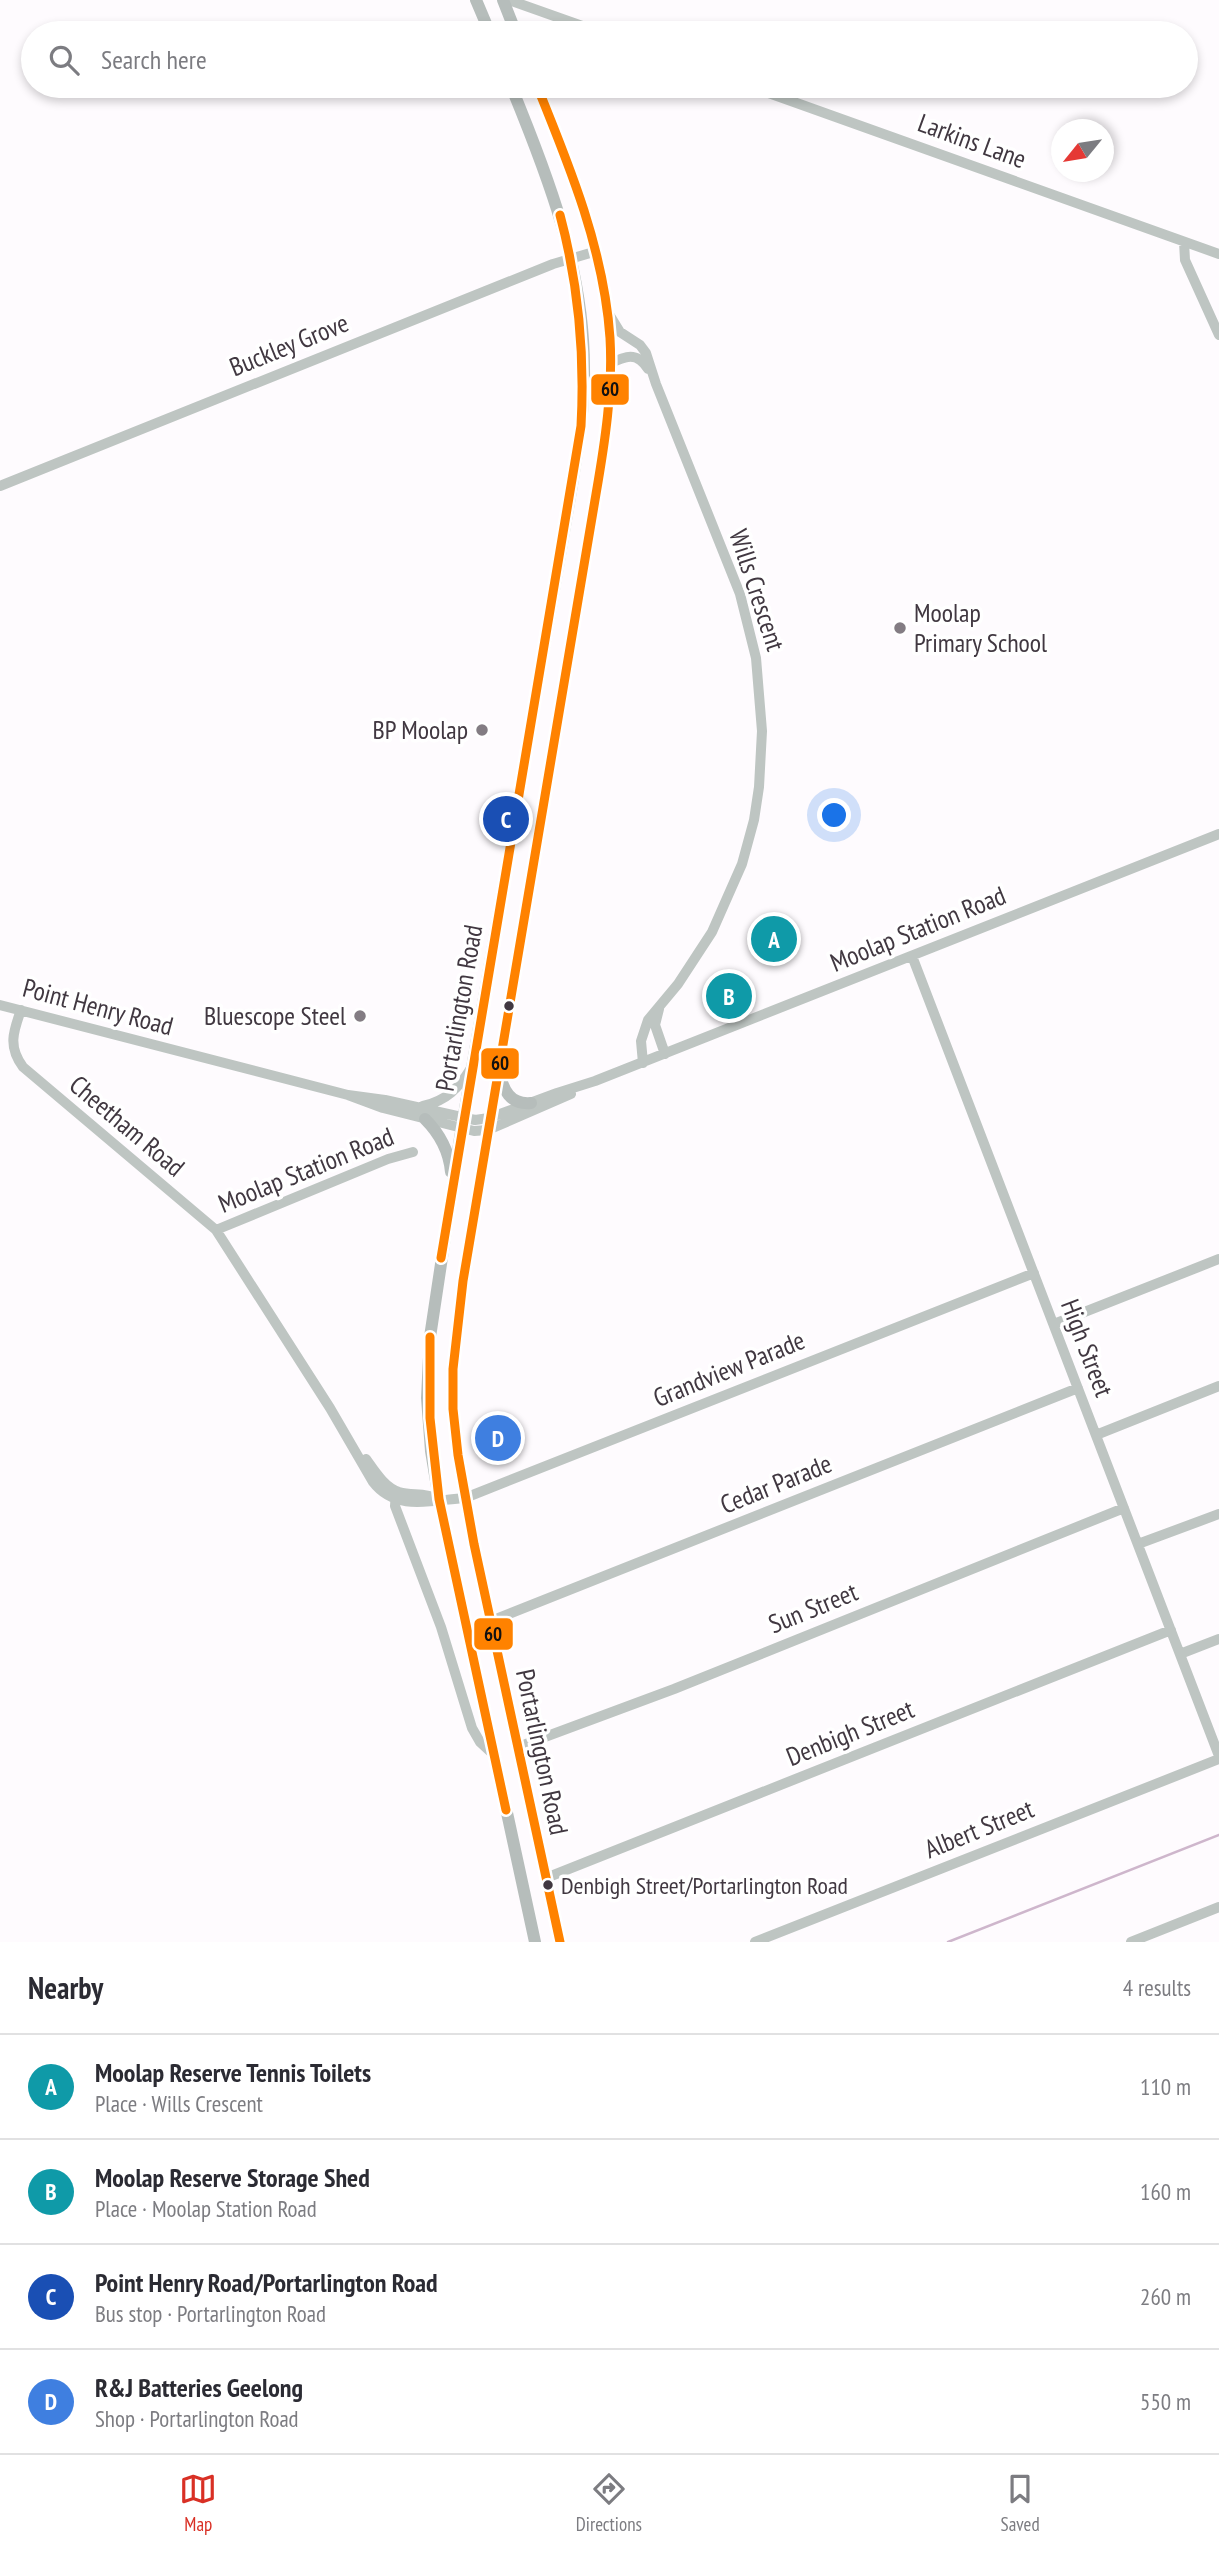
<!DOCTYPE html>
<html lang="en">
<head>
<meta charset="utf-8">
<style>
	body { margin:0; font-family:"PT Sans Narrow",sans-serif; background:#f7f7f7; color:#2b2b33 }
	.compass { position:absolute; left:1051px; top:119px; width:63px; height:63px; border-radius:50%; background:#fff; box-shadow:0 4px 10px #0003; rotate:240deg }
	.you { position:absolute; left:835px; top:816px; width:24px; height:24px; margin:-18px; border:5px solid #fff; border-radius:50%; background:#1a73e8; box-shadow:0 0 0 10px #1a73e833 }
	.badge { display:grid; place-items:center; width:46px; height:46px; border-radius:50%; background:#d93025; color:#fff; font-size:23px; font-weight:700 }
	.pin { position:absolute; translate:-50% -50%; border:4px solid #fff; box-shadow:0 2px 7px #0006 }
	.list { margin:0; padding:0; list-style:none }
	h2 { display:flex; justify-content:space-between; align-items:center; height:91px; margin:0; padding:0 28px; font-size:30px }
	h2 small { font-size:23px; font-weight:400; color:#7c7c81 }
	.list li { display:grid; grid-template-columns:46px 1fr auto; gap:21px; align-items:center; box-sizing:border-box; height:105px; padding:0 28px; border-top:2px solid #e1e1e2 }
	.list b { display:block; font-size:26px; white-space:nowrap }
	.list p { margin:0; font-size:23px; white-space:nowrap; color:#7c7c81 }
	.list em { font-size:23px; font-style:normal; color:#7c7c81 }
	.icon { flex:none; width:38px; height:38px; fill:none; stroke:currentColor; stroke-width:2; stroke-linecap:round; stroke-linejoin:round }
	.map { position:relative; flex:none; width:1219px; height:1942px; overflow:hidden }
	.search { position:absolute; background:#fff; box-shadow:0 4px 10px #0003; left:21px; right:21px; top:21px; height:77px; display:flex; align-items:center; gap:18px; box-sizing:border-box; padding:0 24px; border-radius:38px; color:#7c7c81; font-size:26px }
	.sheet { height:511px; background:#fff }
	nav { display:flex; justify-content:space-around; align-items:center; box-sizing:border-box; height:98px; border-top:2px solid #e1e1e2; background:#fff; font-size:19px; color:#7c7c81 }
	nav a { display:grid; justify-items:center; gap:4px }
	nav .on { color:#d93025 }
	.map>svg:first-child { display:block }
</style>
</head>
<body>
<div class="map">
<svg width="1219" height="1942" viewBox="0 0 1219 1942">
	<rect width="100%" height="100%" fill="#fefbfe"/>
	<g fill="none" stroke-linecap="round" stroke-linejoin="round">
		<path stroke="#ceb6cc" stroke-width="2.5" d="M948 1942 1219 1835"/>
		<path stroke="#bec5c2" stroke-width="10" d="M509 0 602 33
			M749 86 1219 254
			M1184 242 1185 260 1219 335
			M609 314 620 332 640 345 646 353 656 384 740 594 756 658 762 731 759 787 754 820 742 864 712 932 678 984 648 1020 641 1041 643 1063
			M609 364C625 356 637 351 648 369
			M0 486 553 264 597 251
			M912 956 1219 1756
			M0 1005 348 1095 383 1108 474 1131 488 1130 571 1094
			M659 1009 655 1025 665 1054
			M21 1010C13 1032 8 1047 23 1067L216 1230 330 1408 373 1482C396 1512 432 1500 465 1498L1034 1273
			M348 1095 385 1100 475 1120 489 1118 557 1093 595 1081 1219 834
			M423 1106C446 1101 459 1088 471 1068
			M216 1230 388 1159 413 1152
			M1054 1324 1219 1259
			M1096 1435 1219 1386
			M366 1459C374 1470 384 1487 399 1492 413 1496 423 1492 439 1499
			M396 1491 395 1506 441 1627 472 1728 480 1742 493 1754
			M1138 1544 1219 1514
			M491 1621 1078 1388
			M1180 1654 1219 1639
			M518 1747 674 1689 1124 1508
			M546 1878 1171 1630
			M755 1942 1219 1759
			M1131 1942 1219 1907"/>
		<path stroke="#b6bdbb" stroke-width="12" d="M476 0 490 33
			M503 0 516 33
			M511 86C548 176 584 269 584 368 585 407 578 447 572 485L460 1138 430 1337 427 1398 431 1451 439 1499 535 1942
			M537 86C566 158 597 231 607 310 618 391 599 474 586 554L463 1281 453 1369V1409L458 1455 474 1544 560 1942
			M499 1071C503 1090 510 1105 531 1103
			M425 1119C440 1134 449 1150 451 1172"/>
		<g stroke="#fff" stroke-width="14">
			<path id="bus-1" d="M537 86C570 167 604 250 610 338 613 390 605 442 596 494L463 1281 453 1369V1409L458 1455 474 1544 560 1942
				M441 1258 581 426C585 353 579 286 560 215
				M430 1337V1418L439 1499 506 1810"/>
		</g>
		<use href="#bus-1" stroke="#ff8200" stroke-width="9"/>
	</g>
	<g fill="#837c83" stroke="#fff" stroke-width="2.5">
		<circle cx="900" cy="628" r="7"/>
		<circle cx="482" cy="730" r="7"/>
		<circle cx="360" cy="1016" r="7"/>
	</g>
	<g fill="#413841" stroke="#fff" stroke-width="2.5">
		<circle cx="509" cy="1006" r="6"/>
		<circle cx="548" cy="1885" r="6"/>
	</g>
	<g text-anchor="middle" stroke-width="7" stroke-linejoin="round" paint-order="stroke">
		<g font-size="24" fill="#413841" stroke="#fff" text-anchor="start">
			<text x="561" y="1894">Denbigh Street/Portarlington Road</text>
		</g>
		<g font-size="26" fill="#413841" stroke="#fff">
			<text transform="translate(972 141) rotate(20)" y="9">Larkins Lane</text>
			<text transform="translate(289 345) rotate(-22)" y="9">Buckley Grove</text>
			<text transform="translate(757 590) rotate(72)" y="9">Wills Crescent</text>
			<text transform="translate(918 929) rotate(-22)" y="9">Moolap Station Road</text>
			<text transform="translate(98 1007) rotate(15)" y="9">Point Henry Road</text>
			<text transform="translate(459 1008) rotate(-80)" y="9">Portarlington Road</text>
			<text transform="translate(127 1126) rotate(40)" y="9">Cheetham Road</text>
			<text transform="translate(306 1170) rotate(-22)" y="9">Moolap Station Road</text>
			<text transform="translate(1087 1348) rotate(69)" y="9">High Street</text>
			<text transform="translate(729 1369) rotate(-22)" y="9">Grandview Parade</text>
			<text transform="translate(776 1484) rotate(-22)" y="9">Cedar Parade</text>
			<text transform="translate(813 1608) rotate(-22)" y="9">Sun Street</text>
			<text transform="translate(850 1733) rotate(-22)" y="9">Denbigh Street</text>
			<text transform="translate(542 1752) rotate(78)" y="9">Portarlington Road</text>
			<text transform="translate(979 1829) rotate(-22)" y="9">Albert Street</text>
		</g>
		<g font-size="26" fill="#413841" stroke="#fff" text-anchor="end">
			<text x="914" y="622" text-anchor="start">Moolap<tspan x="914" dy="30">Primary School</tspan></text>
			<text x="468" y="739">BP Moolap</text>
			<text x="346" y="1025">Bluescope Steel</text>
		</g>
	</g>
	<g stroke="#fff" stroke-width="2.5">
		<rect x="590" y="373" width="40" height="33" rx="7" fill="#ff8200"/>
		<rect x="480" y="1047" width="40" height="33" rx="7" fill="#ff8200"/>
		<rect x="473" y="1617" width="41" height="34" rx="7" fill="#ff8200"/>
	</g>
	<g font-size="19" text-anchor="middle" font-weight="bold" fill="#111">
		<text x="610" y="396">60</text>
		<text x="500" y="1070">60</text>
		<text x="493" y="1641">60</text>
	</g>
</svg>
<svg class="compass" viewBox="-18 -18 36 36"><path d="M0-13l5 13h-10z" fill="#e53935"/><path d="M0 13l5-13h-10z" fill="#7c7c81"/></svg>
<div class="you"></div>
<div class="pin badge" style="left:774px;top:939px;background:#0f9aa8">A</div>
<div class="pin badge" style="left:729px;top:996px;background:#0f9aa8">B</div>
<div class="pin badge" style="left:506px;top:819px;background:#1a4fb4">C</div>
<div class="pin badge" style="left:498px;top:1438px;background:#3f7fe0">D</div>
<div class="search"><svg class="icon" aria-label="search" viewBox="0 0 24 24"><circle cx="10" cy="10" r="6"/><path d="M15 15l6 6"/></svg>Search here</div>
</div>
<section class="sheet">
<h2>Nearby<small>4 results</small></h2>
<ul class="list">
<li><span class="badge" style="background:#0f9aa8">A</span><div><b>Moolap Reserve Tennis Toilets</b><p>Place · Wills Crescent</p></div><em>110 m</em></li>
<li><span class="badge" style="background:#0f9aa8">B</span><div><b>Moolap Reserve Storage Shed</b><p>Place · Moolap Station Road</p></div><em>160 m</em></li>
<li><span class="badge" style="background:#1a4fb4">C</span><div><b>Point Henry Road/Portarlington Road</b><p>Bus stop · Portarlington Road</p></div><em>260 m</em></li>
<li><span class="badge" style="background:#3f7fe0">D</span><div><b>R&amp;J Batteries Geelong</b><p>Shop · Portarlington Road</p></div><em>550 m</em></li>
</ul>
</section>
<nav>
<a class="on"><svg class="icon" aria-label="map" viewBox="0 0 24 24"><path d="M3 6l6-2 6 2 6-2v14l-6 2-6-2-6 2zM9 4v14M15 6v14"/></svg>Map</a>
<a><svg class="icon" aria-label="directions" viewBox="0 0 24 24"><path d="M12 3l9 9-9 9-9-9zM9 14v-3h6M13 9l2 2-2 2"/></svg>Directions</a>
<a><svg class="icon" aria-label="saved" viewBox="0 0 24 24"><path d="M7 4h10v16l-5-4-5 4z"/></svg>Saved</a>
</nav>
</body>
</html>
